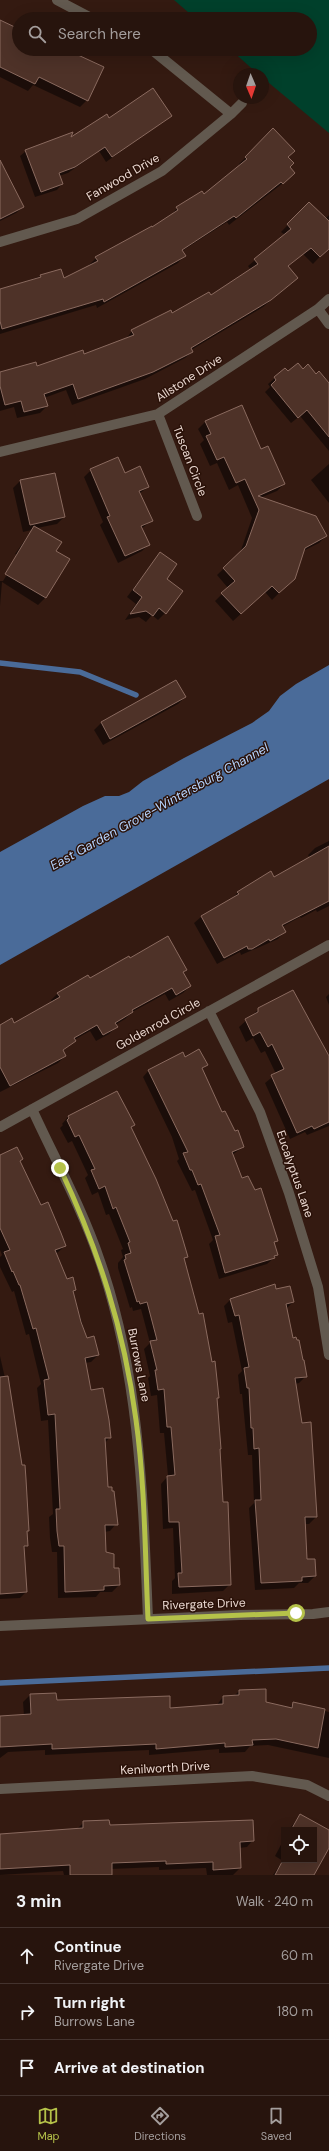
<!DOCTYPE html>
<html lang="en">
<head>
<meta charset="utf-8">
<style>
	body { margin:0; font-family:"DM Sans",sans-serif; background:#33211b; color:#f1f3f6 }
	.controls { position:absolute; right:12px; bottom:12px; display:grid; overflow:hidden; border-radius:0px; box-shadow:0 4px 16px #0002 }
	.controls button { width:36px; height:36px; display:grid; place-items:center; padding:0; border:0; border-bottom:1px solid #43332e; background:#27140d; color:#f1f3f6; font:20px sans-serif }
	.compass { position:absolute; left:233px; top:68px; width:36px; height:36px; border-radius:50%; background:#27140d; box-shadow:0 4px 16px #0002; rotate:178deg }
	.stop { position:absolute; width:12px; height:12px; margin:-9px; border:3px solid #b5c249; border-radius:50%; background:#fff }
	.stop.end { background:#b5c249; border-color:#fff; box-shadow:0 1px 4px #0008 }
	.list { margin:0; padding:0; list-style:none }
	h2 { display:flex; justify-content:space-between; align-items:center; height:52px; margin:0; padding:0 16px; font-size:17px }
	h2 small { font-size:13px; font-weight:400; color:#a49e9d }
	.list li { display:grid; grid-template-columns:26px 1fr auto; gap:12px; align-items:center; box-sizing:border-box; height:56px; padding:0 16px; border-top:1px solid #43332e }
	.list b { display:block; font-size:15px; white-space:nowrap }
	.list p { margin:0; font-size:13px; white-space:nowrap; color:#a49e9d }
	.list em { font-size:13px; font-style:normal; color:#a49e9d }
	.icon { flex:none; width:22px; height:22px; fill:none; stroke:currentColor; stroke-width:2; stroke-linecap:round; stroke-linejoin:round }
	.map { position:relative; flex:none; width:329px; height:1875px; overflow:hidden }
	.search { position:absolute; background:#27140d; box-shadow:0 4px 16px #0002; left:12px; right:12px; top:12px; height:44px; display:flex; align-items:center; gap:10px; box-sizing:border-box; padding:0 14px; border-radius:22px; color:#a49e9d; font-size:15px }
	.sheet { height:220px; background:#27140d }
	nav { display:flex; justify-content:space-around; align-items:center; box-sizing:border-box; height:56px; border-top:1px solid #43332e; background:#27140d; font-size:11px; color:#a49e9d }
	nav a { display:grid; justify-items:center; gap:2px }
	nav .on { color:#b5c249 }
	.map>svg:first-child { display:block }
</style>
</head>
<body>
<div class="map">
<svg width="329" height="1875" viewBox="0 0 329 1875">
	<rect width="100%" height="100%" fill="#341a11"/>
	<path fill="#00402b" d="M174 0H329V133L263 78V74H258L230 49H310V19H196Z"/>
	<path fill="#4a6b99" d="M329 665V779L0 965V852L83 806 105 796H119L129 792 143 781 184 758 252 723 269 711 280 696 296 684Z"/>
	<path fill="#0007" d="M0 21 17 29 19 28V49H55L87 100 80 107 33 85 28 91 0 77Z
		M171 116 106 162 99 151 68 173 59 176 62 184 57 190 35 197 20 156 26 151 68 140 109 119Z
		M273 130 287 157 289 167 287 180 229 225 227 222 182 251 184 256 178 263 97 308 96 305 0 334V290L41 276 64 280 90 266 89 265 96 258 152 228 171 216 177 208 204 196 240 166 239 164Z
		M0 170 23 207 16 213 0 221Z
		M309 203 325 219 329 215V247L313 264 303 254 287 267 289 285 263 307 191 350 192 352 185 358 145 379 72 405 66 390 44 398 47 406 40 413 17 418 14 407 0 411V373L37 367 84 356 126 339 132 331 211 297 251 270 248 266 285 235 281 232Z
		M285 369 288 372 303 371 316 375 329 385V451L300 416 291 423 265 392 270 387 268 384Z
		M241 406 261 450 284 484 277 491 260 498 326 536 319 543 303 551 286 586 272 600 265 592 233 621 215 601 228 588 217 575 240 553 252 518 238 485 229 490 217 463 210 466 200 444 204 440 198 429 205 422Z
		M329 464V503L311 480Z
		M91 470 124 474 148 487 139 494 151 521 141 529 149 544 142 551 118 563 100 525 103 522 84 477Z
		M20 481 64 517 57 524 37 528 55 551 68 559 45 598 38 605 2 582 0 606V581H3L18 556 15 554 32 530 23 532 13 488Z
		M160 553 165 579V613L158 620 152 615 146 622 139 617 125 620 136 604 127 597Z
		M176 681 185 697 178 704 103 745 94 730 101 723Z
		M329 841V906L317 912 316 910 301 918 300 917 282 927 284 932 278 939 241 955 240 952 217 964 194 923 201 917 231 900 238 892 273 878 310 858 308 855 315 848Z
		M168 938 186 969 182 973 190 986 183 993 169 1001 165 994 132 1012 125 1019 115 1025 116 1027 109 1034 96 1041 90 1031 74 1040 62 1052 65 1056 58 1063 0 1092V1026L14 1024 52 1003 51 1000 58 993 89 979Z
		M329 994V1005L326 997Z
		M259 1009 329 1059V1126L307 1135 305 1132 290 1139 265 1083 276 1074 265 1051 261 1053 253 1038 246 1042 239 1027Z
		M184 1058 206 1065 202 1070 222 1114 243 1147 232 1155 242 1179 276 1240 273 1243 277 1255 267 1264 219 1279 209 1244 213 1240 195 1190 192 1191 177 1161 179 1159 172 1137 143 1077 149 1070Z
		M68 1117 134 1125 131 1128 187 1257 183 1260 218 1398 216 1400 222 1503 230 1584 223 1591 172 1594V1581L175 1578 173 1528 163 1529 161 1484 168 1476 164 1433H160L157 1395 151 1396 148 1378 150 1376 144 1349 150 1343 141 1309 133 1311 132 1307 130 1308 118 1268V1263L123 1257 121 1250 123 1249 109 1214 106 1215 98 1192 92 1195 85 1178 88 1175 72 1141 68 1143 60 1128 63 1125 62 1124Z
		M0 1156 19 1162 41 1207 65 1246 56 1254 66 1280 75 1290 73 1293 87 1339 98 1355 91 1362 85 1363 90 1391 110 1437 105 1443 107 1488 116 1524 110 1531 104 1532 105 1553 119 1585 112 1592H100L96 1597 58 1598 57 1552H52L50 1538 49 1517 53 1514 48 1420 41 1421 37 1388 41 1384 29 1334 26 1335 14 1291 12 1292 0 1267V1257L2 1255 0 1250Z
		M276 1290 293 1302 286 1309 292 1339 306 1376 299 1383 295 1384 301 1424 310 1423 316 1517 309 1524H304L306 1560 315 1576 308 1583H299L294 1588 255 1590 249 1508 254 1503 252 1455H248L242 1394H240L238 1375 242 1371 232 1322 228 1323 224 1306 231 1299Z
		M0 1356 11 1404 28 1531 26 1533 27 1546 23 1549 26 1592 20 1598 0 1599Z
		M239 1691 266 1703 289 1708 294 1703 329 1712V1758L268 1745 250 1746 245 1752 219 1753V1749L149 1755V1750L45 1755V1750L8 1752 0 1758V1717L24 1716 23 1702 30 1695 56 1701 169 1709 216 1706 223 1697 234 1696Z
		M300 1815 329 1831V1846L314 1860V1830H289Z
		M84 1822 109 1826 253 1840 247 1847 239 1848 240 1868 233 1875H207L206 1868 159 1870V1867L111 1869V1875H64L63 1871 0 1875V1834L77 1829Z
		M284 1839V1860H295L312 1875H273L283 1861 275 1856Z"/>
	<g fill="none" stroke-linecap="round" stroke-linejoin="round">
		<path stroke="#4a6b99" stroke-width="5.5" d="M0 663 80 672 136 695
			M0 1683 329 1668"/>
	</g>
	<path fill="#4e3228" stroke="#8a6a5f" d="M0 20 19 29V49H65L104 67 88 101 39 77 35 84 0 67Z
		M153 88 172 116 112 157 105 147 75 167 59 173 63 184 41 192 25 150 73 132 71 137 107 114 109 118Z
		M273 128 295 151 288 157 294 163 290 167 295 173 283 184 281 182 236 218 234 216 182 250 186 256 104 302 103 299 2 329 0 321V289L41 277 40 275 61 269 64 278 98 261 95 257 152 226V227L178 210 176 207 202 191 204 194 247 159 245 157Z
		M0 160 24 207 0 219Z
		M309 202 329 221V249L320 257 311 248 288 266 298 278 271 300 191 348 193 352 153 372 78 399 73 384 44 394 48 406 24 412 21 401 5 405 0 386V372L36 362 37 366 83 350 84 354 134 335 131 330 171 310 172 313 209 292 211 295 258 264 254 259 291 229 287 224Z
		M298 363 303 369 308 364 316 374 319 371 329 383V437L307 410 298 418 271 385 276 380 274 377 285 368 288 371Z
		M242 405 261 449 268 446 285 484 258 496 316 516 327 536 305 548 295 579 279 593 272 586 241 614 221 593 235 581 223 568 246 546 259 510 245 479 236 483 224 457 217 460 206 436 211 434 205 421Z
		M118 457 125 473 140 466 149 487 139 491 153 521 141 526 150 545 125 556 107 517 110 516 90 469Z
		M55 473 65 517 30 525 20 480Z
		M34 526 62 542 56 551 70 559 46 598 5 574Z
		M160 552 177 564 167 579 183 591 166 614 159 608 153 616 146 611 130 614 142 597 133 590Z
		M176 680 186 697 110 739 101 722Z
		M329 846V901L282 925 286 932 270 941 269 939 252 949H248L247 946 224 958 201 916 239 894 237 892 271 871 274 877Z
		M168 936 187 970 183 972 191 986 176 995 172 988 132 1010 133 1012 115 1023 118 1027 103 1035 97 1025 74 1038 76 1041 63 1050 66 1056 10 1086 0 1067V1025L12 1018 14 1023 60 997 57 993 88 975 90 978 129 956 130 958Z
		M293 990 329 1056V1122L314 1129 312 1126 297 1133 271 1075 284 1069 272 1044 268 1047 260 1032 253 1036 245 1019 258 1012V1008Z
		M199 1049 208 1065 202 1068 222 1112 225 1111 235 1131 238 1130 244 1147 232 1152 242 1178 248 1176 255 1190 261 1188 278 1241 274 1242 278 1255 274 1256 275 1258 225 1273 215 1236 220 1235 201 1184 198 1185 192 1170H190L183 1153 188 1152 148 1070 183 1052 185 1057Z
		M117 1091 135 1125 131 1127 156 1179 173 1221 177 1220 188 1257 184 1258 199 1314 203 1313 212 1362 215 1361 219 1398H217L221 1449H220L223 1502H228L231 1585 179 1587 178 1573H182L179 1522H169L167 1476 175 1475 171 1427H167L164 1389 158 1390 155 1370H157L150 1341 157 1340 147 1302 140 1304 139 1301 137 1302 124 1260 126 1259 125 1255 131 1253 128 1243 130 1242 116 1207 113 1209 105 1186 99 1189 91 1170 95 1169 79 1135 75 1137 67 1120 69 1118 68 1116Z
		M17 1147 23 1159 20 1161 41 1205 48 1202 61 1233 66 1246 55 1250 67 1279 73 1277 76 1290 73 1291 81 1322 87 1338 94 1336 99 1355 85 1358 91 1390 103 1388 109 1420 111 1438H105L108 1487H112V1491H114L118 1525H105L106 1552 114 1554V1568H119L120 1585 104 1586V1590L65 1592 64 1546H59L57 1531 56 1509H60L55 1414 48 1415 44 1380 49 1379 36 1328 33 1329 20 1285H19L13 1271 12 1272 4 1252 10 1250 0 1228V1155Z
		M275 1284 276 1289 290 1286 294 1302 286 1304 293 1338 296 1337 297 1340H299L303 1360H304L307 1377 295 1378 302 1423 311 1422 317 1517H305L307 1559H315L316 1576 302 1577V1581L261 1583 255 1500H261L259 1448 254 1449 253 1428H251L249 1388H247L244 1368 249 1367 239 1315 235 1316 230 1299Z
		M8 1376 22 1465H25L26 1479 29 1531H27L28 1546H24L27 1592 0 1594V1377Z
		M266 1689V1702L292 1708 293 1702 325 1709 318 1748 276 1739 252 1740 253 1745 225 1747V1743L156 1749V1744L52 1749V1744L0 1747V1716L31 1714 30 1694 56 1693 57 1700 170 1696V1708L223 1704V1696L239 1695V1690Z
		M300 1814 329 1830V1848L314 1875H275L283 1860H314V1830H291Z
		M109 1820 110 1825 253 1820 254 1841 240 1842 241 1868 213 1870V1862L166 1864V1861L112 1863V1875H70V1865L0 1869V1834L83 1828V1821Z"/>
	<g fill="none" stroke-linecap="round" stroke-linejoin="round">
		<path stroke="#62594f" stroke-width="10" d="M57 0 93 19
			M151 49 231 114
			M0 242 77 219 162 171 231 114 242 103
			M318 309 329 324
			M158 414 197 516
			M0 452 158 414 318 309 329 299
			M209 1011 260 1112 289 1193 318 1287 329 1355
			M32 1109C55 1159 82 1208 100 1261 140 1376 143 1498 148 1619
			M0 1127 329 945
			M0 1626 240 1615 313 1614 329 1612
			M0 1789 252 1776 307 1785 329 1796"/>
	</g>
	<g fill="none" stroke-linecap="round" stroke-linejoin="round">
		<path stroke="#b5c249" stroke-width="5" d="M60 1168C99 1251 124 1329 136 1420 145 1485 145 1553 148 1619L296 1613"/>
	</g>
	<g text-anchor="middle" stroke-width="3" stroke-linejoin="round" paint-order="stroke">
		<g font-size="12" fill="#ebd9d2" stroke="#2a1108">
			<text transform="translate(123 177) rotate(-30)" y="4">Fanwood Drive</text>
			<text transform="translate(189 378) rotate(-33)" y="4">Allstone Drive</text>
			<text transform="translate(190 461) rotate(69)" y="4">Tuscan Circle</text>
			<text transform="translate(158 1024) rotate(-29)" y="4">Goldenrod Circle</text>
			<text transform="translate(295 1174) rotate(71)" y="4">Eucalyptus Lane</text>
			<text transform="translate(139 1365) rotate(79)" y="4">Burrows Lane</text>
			<text transform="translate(204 1604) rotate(-2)" y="4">Rivergate Drive</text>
			<text transform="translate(165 1768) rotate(-3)" y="4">Kenilworth Drive</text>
		</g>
		<g font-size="13" font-style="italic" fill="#b4d3fd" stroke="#2a1108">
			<text transform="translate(159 806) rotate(-29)" y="5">East Garden Grove-Wintersburg Channel</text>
		</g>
	</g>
</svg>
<div class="controls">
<button><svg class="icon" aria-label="locate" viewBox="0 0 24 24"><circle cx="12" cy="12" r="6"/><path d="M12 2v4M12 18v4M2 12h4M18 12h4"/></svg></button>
</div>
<svg class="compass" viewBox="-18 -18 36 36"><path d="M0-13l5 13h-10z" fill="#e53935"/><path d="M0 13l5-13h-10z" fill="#a49e9d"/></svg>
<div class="stop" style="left:296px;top:1613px"></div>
<div class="stop end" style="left:60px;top:1168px"></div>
<div class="search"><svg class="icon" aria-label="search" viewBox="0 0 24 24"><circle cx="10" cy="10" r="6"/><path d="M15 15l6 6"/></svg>Search here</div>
</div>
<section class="sheet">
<h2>3 min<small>Walk · 240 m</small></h2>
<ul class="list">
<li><svg class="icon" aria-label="ahead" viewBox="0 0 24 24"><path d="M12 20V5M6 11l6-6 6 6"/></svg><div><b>Continue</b><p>Rivergate Drive</p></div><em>60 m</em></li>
<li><svg class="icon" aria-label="right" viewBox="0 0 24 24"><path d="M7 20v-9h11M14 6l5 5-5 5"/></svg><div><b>Turn right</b><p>Burrows Lane</p></div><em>180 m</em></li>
<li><svg class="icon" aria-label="arrive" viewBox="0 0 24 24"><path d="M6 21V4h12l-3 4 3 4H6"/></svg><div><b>Arrive at destination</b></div></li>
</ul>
</section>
<nav>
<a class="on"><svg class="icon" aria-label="map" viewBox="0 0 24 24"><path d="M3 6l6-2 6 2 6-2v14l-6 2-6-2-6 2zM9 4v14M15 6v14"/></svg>Map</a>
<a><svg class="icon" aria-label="directions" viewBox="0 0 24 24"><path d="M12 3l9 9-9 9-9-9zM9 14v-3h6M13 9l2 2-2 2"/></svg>Directions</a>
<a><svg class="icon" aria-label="saved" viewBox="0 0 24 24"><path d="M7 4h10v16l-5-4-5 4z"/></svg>Saved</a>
</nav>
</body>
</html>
